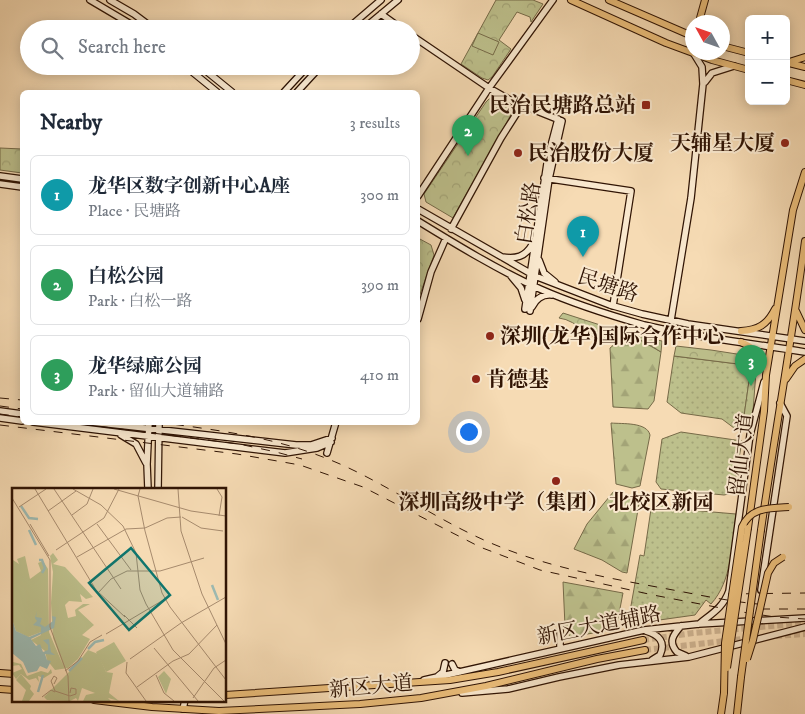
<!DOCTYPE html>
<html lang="en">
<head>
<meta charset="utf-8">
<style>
	body { margin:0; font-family:"IM FELL DW Pica","Noto Serif SC",serif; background:#f2f2f3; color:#1f2937 }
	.controls { position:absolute; right:15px; top:15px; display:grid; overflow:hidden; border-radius:8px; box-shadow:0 2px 12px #0003 }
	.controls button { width:45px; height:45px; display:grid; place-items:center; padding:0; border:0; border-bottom:1px solid #e0e1e3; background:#fff; color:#1f2937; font:25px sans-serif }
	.compass { position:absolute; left:685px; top:15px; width:45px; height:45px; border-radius:50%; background:#fff; box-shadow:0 2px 12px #0003; rotate:310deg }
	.you { position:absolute; left:468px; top:431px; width:18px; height:18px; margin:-12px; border:4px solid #fff; border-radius:50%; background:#1a73e8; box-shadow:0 0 0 8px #1a73e833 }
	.badge { display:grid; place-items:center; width:32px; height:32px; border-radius:50%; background:#db2777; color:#fff; font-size:16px; font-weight:700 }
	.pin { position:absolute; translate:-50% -41px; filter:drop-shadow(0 1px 2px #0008) }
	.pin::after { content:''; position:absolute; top:26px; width:18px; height:15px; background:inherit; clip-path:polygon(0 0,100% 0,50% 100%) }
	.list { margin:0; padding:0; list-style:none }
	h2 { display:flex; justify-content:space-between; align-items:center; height:65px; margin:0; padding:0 20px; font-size:21px }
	h2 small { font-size:16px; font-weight:400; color:#747a83 }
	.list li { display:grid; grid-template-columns:32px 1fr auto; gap:15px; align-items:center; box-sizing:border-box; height:80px; margin:0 10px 10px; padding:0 10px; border:1px solid #e0e1e3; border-radius:8px }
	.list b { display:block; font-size:19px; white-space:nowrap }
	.list p { margin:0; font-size:16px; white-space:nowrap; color:#747a83 }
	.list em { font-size:16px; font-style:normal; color:#747a83 }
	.icon { flex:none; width:28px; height:28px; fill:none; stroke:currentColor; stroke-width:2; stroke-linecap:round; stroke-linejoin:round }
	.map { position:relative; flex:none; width:805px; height:714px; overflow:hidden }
	.search { position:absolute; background:#fff; box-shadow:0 2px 12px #0003; left:20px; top:20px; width:400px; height:55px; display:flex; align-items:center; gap:12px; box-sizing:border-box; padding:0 18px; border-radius:28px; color:#747a83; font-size:19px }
	.panel { position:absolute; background:#fff; box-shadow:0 2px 12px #0003; left:20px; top:90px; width:400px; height:335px; border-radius:8px }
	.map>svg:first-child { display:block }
</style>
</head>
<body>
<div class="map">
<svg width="805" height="714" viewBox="0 0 805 714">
	<defs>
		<pattern id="grass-dots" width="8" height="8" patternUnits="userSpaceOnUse" patternTransform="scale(1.25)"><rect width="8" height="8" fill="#bdc08c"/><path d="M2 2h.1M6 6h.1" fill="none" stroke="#a3a477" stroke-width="1.8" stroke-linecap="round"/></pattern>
		<pattern id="forest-firs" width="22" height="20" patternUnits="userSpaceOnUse" patternTransform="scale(1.25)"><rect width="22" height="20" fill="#bdc08c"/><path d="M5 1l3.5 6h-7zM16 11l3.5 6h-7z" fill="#a3a477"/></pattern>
		<pattern id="park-crowns" width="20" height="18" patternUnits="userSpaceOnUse" patternTransform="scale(1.25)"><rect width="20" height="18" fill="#bdc08c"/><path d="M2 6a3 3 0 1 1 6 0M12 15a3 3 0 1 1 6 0" fill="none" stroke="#a3a477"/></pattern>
	</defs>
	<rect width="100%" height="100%" fill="#f6dbb4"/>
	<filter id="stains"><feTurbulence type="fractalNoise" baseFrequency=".004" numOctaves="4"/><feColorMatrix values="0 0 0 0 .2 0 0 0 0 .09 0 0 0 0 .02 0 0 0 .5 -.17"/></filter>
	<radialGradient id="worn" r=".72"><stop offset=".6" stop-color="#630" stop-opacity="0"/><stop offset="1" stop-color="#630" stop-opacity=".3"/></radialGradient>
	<path fill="url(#grass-dots)" stroke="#766a48" d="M674 356 746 365 750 374 743 423 734 428 722 419 681 413 667 402Z
		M681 432 742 441 733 493 724 495 661 489 656 482 662 439Z
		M658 504 678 509 736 514C732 544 732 581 711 604L706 600 695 615 638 623 629 617 640 555 644 556 651 509Z"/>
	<path fill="url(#forest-firs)" stroke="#766a48" d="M626 338 638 339 661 352 654 401 648 409 613 407 610 348 621 339Z
		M611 423C623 424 647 422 650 435L640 486 632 488 616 484Z
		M614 491 635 497 639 504 627 573 622 572 602 560 574 549 587 524Z
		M563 582 623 593 617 624 605 631 570 637 565 626Z"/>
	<path fill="url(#park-crowns)" stroke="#766a48" d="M496 0H533L543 4 531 22 530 17 517 12 499 40 511 49 492 77 488 80 482 78 461 64Z
		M495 97 511 106 513 111 453 218 426 202 424 194 486 102 489 99Z
		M0 148 22 149V173L0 170Z
		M418 238 431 245 434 255 418 300Z
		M563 313 628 334 662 341 661 352C642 340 633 332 613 345 592 342 578 320 559 318Z
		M676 346 711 350 756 357 757 359 753 411 749 424 743 423 750 374 746 365 674 356Z"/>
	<path fill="#bdc08c" stroke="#766a48" d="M478 33 499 42 493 55 472 46Z"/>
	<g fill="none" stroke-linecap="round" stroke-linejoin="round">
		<path stroke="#ceb391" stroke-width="6" stroke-dasharray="6 3" stroke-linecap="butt" d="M776 636 805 634
			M643 640 693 633 805 623
			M645 650 751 638"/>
		<g stroke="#301404" stroke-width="8">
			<path id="secondary" d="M90 0 139 29
				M110 0 134 14 154 29
				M381 14 402 29
				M347 29 381 0
				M363 29 398 0
				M411 35 489 88 512 101 562 121 549 179 530 311
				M185 66 217 92
				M200 66 232 92
				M705 82 712 73 734 66
				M284 92 308 66
				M297 92 321 66
				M0 176 22 179
				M544 178 631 191 613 306
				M0 184 22 187
				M418 196 489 88 553 0
				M418 209 535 276 610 305 642 314 688 324 805 341
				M418 221C457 245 498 270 540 289 574 304 609 315 644 325 697 338 752 343 805 352
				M451 229 501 138 522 105
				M502 257C516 259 525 257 532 245
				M539 260 544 273 555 282
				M511 276 521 288 525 300
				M532 307C536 299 543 294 552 295
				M525 309 548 157 558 119
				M418 319 431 272 446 238
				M671 320 691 198 703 84 702 67 694 54
				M0 411 22 414
				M0 418 22 421
				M33 422 285 453 317 448 331 442
				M91 422 296 445H311L332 438
				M121 435 136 444 146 463
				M327 453 336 422
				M148 489 147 464 149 422
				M158 489 159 422
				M761 590 787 416 780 403
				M699 624C711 614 723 608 729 591L750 435 764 382
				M681 626C673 635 668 642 677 652L686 656
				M646 631C659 635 666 642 660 655L652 660
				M560 648V631
				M452 664 455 670 460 672
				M438 676 443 672 445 663
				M424 680 644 630 699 624 805 618
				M462 693 508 689 559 677 619 665 689 657 805 627
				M183 709 185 700"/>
		</g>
		<g stroke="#301404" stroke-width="8">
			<path id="primary" d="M571 0 666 43 712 60 749 70
				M609 0 692 36
				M700 22V18L705 0
				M722 46 749 53
				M786 63 805 57
				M789 63 805 67
				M786 80 805 85
				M796 311 805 330
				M741 331C758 330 767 325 775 309
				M741 342C754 348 762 355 767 368
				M786 379 795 366 805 359
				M748 528 764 411 766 375 793 210 805 172
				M761 530C775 433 792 338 805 241
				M0 673 14 674
				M0 689 14 690
				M225 695 450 680 498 672 643 640
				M94 700 152 707 219 711 360 704 421 698 486 686 597 659 645 650
				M721 714 724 693
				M737 714 741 677"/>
		</g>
		<use href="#secondary" stroke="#f9e8ce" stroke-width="5.5"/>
		<use href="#primary" stroke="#ebbe7a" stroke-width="6"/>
		<path stroke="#301404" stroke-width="1" stroke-dasharray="9 9" stroke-linecap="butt" d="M0 398 22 400
			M0 406 22 409
			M0 414 22 417
			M65 422 239 444 276 452 302 459
			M157 422C223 431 278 437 340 464 394 488 443 524 498 546 554 569 614 579 673 590 705 596 737 603 770 605
			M0 425 237 454 300 465 363 487 480 547 540 570 653 595 742 612 775 617 805 619
			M728 594 805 593
			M761 609H805"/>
		<g stroke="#301404" stroke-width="8" stroke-linecap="butt">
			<path id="primary-bridge" d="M747 659 753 640 768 573 774 563 783 557
				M727 668 748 528
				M741 677 761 530
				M724 693 725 643 742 527C751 507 770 508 789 507"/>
		</g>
		<use href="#primary-bridge" stroke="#ebbe7a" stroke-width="6"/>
	</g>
	<g fill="#8f2418" stroke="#f9e8ce" stroke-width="2">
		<rect x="641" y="100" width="10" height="10" rx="2.5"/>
		<circle cx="785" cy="143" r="5"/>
		<circle cx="518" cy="153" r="5"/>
		<circle cx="490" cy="336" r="5"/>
		<circle cx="476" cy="379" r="5"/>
		<circle cx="556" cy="481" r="5"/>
	</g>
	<g text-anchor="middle" stroke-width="4" stroke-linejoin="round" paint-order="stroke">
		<g font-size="21" font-weight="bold" fill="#301404" stroke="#f9e8ce" text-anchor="start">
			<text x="636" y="112" text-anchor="end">民治民塘路总站</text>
			<text x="775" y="150" text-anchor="end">天辅星大厦</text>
			<text x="528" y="160">民治股份大厦</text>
			<text x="500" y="343">深圳(龙华)国际合作中心</text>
			<text x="486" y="386">肯德基</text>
			<text x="556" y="509" text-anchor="middle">深圳高级中学（集团）北校区新园</text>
		</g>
		<g font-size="21" fill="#301404" stroke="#f9e8ce">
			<text transform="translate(528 213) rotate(-81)" y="7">白松路</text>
			<text transform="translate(608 285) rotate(18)" y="7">民塘路</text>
			<text transform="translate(741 455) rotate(-83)" y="7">留仙大道</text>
			<text transform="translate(599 625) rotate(-11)" y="7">新区大道辅路</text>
			<text transform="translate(371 686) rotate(-5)" y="7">新区大道</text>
		</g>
	</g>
	<g transform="translate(12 488)">
		<rect width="214" height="214" fill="#f6dbb4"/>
		<path d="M1 174 9 176 15 188 29 183 36 185 39 181 40 185 32 190 26 188 27 194 24 190 17 192 9 186 4 191 0 185 10 181 7 177 0 178Z" fill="#bdc08c"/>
		<path d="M41 65 46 72 41 76 53 79 81 109 74 111 68 106 70 114 57 113 53 117 56 130 64 128 63 122 71 116H78L66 122 82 137 70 147 78 151 66 171 56 180 43 182 35 172 33 163 19 152 29 147V139V144L16 149 4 143 0 131 1 72 7 76 5 71 13 68 18 91 29 83 26 75 31 73 36 81 37 144 51 177 41 150 39 115 41 84 38 68ZM76 162 86 166 94 184 101 185 97 205 107 213 96 210 99 213H71L74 207 83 205 70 200 66 213 64 210 58 213 35 212 32 209 65 176ZM9 186 19 198 18 201 22 206 17 213H10L14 202 4 192Z" fill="#bdc08c"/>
		<path d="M102 154 114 173 94 184 84 164ZM152 183 159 191 154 206 146 189Z" fill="#bdc08c"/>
		<path d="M25 123 24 129 30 130 28 136 33 139 41 133 40 128 44 129 42 140 19 151 24 158 28 156 31 164 36 162V157L31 152 37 151 39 164 43 167 33 166 35 172 39 173 35 181 28 178 25 183 16 185 11 174 0 165V131L4 143 17 149 29 144V139L21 137 25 133 23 130Z" fill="#9dbab2"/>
		<path fill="none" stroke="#9dbab2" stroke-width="2.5" d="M9 18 17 30 26 31M17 42 24 57M27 72H30L33 80 30 85M200 97 206 112M76 161 83 154 92 152M57 183 70 170M26 204 31 187"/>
		<path fill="none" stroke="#a78b6e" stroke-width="1" d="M23 1 84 102 113 129M42 1 109 101M61 1 89 17 111 38 124 65 128 102 134 116 161 162 212 213M102 1 179 23 214 28M128 1 126 8 133 43 150 105 158 119 214 192M166 1 169 43 190 106 214 156M205 1 210 9 207 28M0 10 38 72V139L56 188 57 213M7 19 34 1M36 23 64 3M60 27 75 16 81 1M170 29 189 40 211 43M18 36 37 68M85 36 119 82M44 62 92 30 107 1M65 69 114 41 133 40 155 30 169 29M86 105 99 91 115 83H148L192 70M112 127 125 140M94 146 153 111M142 160 186 213M118 171 169 135 214 109M115 174 114 185 134 213M53 183 66 173 78 154 90 147M144 187 152 205 162 213M42 196 45 190 42 188 39 193 43 203 58 208 64 206V201L59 200 58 205M125 199 161 173 177 166 205 137M30 209 39 202 43 204M181 210 202 180 214 172"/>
		<path fill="#0f766e" fill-opacity="0.15" stroke="#0f766e" stroke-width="2.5" d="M119 60 158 107 117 142 77 95Z"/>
		<rect width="214" height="214" fill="none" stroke="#301404" stroke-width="2.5"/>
	</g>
	<rect width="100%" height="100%" filter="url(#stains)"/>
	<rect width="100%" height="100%" fill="url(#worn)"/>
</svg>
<div class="controls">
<button>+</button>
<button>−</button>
</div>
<svg class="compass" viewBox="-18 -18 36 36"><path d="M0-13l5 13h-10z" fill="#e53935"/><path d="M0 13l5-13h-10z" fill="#747a83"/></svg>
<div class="you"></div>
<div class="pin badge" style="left:583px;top:257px;background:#0f9aa8">1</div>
<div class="pin badge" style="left:468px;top:156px;background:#2e9e5b">2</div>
<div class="pin badge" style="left:751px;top:386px;background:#2e9e5b">3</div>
<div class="search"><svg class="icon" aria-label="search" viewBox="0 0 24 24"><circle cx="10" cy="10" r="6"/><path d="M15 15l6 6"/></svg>Search here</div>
<section class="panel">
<h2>Nearby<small>3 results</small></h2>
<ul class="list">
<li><span class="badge" style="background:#0f9aa8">1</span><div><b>龙华区数字创新中心A座</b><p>Place · 民塘路</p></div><em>300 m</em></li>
<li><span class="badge" style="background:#2e9e5b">2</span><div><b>白松公园</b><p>Park · 白松一路</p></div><em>390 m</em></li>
<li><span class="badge" style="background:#2e9e5b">3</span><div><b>龙华绿廊公园</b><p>Park · 留仙大道辅路</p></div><em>410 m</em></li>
</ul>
</section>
</div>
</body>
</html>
